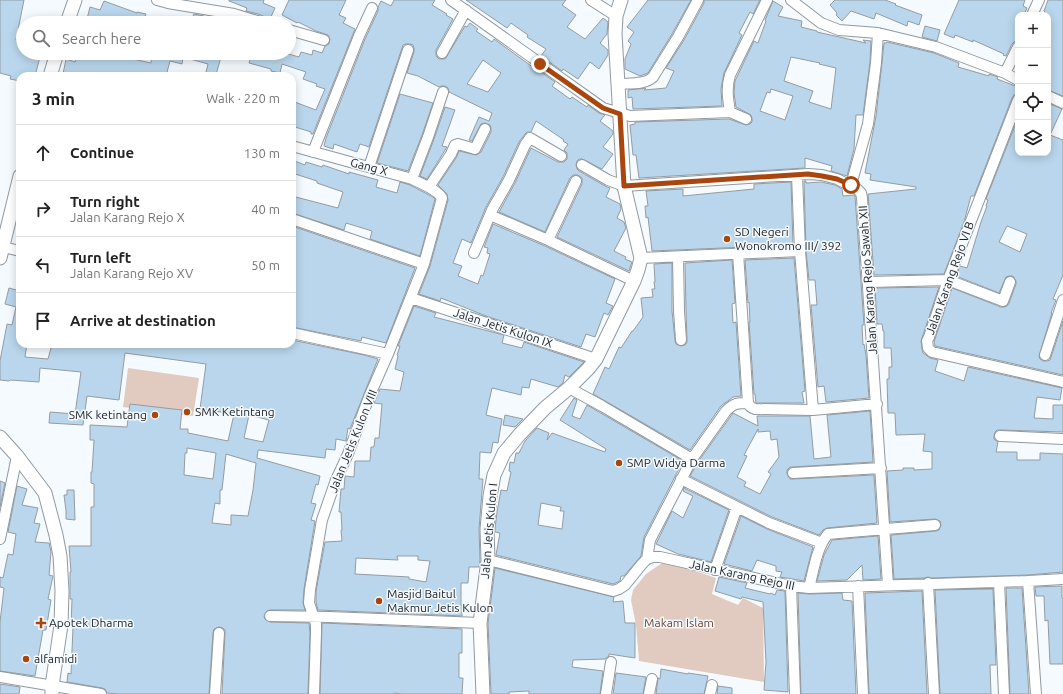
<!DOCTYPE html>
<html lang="en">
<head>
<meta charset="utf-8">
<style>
	body { margin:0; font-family:Ubuntu,sans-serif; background:#f6f6f6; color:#222 }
	.controls { position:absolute; right:12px; top:12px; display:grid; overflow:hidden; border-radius:8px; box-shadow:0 2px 10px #0003 }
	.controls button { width:36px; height:36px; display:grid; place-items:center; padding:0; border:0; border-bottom:1px solid #e0e0e0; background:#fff; color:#222; font:20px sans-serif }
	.stop { position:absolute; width:12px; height:12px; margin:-9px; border:3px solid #a9460e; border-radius:50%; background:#fff }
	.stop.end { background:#a9460e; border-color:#fff; box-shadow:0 1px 4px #0008 }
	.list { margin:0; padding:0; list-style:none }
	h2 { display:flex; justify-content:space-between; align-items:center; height:52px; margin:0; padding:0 16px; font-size:17px }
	h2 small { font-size:13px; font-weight:400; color:#767676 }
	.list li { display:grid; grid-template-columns:26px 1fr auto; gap:12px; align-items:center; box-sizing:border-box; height:56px; padding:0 16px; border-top:1px solid #e0e0e0 }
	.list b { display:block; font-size:15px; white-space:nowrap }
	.list p { margin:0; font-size:13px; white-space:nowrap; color:#767676 }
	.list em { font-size:13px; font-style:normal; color:#767676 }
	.icon { flex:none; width:22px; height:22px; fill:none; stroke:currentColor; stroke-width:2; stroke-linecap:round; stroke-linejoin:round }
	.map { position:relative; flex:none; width:1063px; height:694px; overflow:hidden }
	.search { position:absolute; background:#fff; box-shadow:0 2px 10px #0003; left:16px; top:16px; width:280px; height:44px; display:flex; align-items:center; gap:10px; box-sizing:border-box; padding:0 14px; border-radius:22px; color:#767676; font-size:15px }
	.panel { position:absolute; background:#fff; box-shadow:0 2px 10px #0003; left:16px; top:72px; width:280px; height:276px; border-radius:12px }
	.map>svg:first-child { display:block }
</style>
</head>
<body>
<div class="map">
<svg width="1063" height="694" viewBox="0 0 1063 694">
	<rect width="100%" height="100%" fill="#f5fafe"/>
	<path fill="#e1cac0" d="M128 368 199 378 193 416 123 407Z
		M665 561 716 578 712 594 738 605 743 598 763 608 764 682 639 661 636 625 631 600 633 590 646 574Z"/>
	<path fill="#b9d6ec" stroke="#949ca3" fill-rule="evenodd" d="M0 0H24L16 40 23 42V53H41L35 76H20V81L10 79 11 76 0 73Z
		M229 0H264L263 3 275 8 270 19 258 14 246 11 247 8 229 1Z
		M289 0H346L339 15 346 18 343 23 355 29 313 134H311V132L292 126V101L316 110 325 89 316 86 317 84 303 79 306 72 282 64 280 73 271 71V69L249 63 252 53H285L299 57 301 52 312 55 313 50 322 53 325 46 329 44 330 39 328 35 316 31 298 22 297 23 282 15Z
		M394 0H435L432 5 447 14 446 15 453 19 436 50V56L439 59H445L447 56 465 26 467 27 470 23 478 29 476 31 492 42 494 39 534 68V67L555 82 552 86 570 99 572 97 587 107 588 105 599 113 605 115 600 121 613 131V134L603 147 613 154 602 169 582 159H579L577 161 576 165 577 169 579 171 605 186 610 188 606 197 620 204 621 209 617 218 624 222 626 228 614 251 626 257 625 259 632 262 629 271 557 237 582 184V178L578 175H573L570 178 545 232 499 212 515 183 531 148 558 162H564L567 159V153L564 150 568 144 563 141 564 140 536 121 531 132H527L525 134 519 142 503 177 486 207 471 243 462 239 453 263 462 266 458 276 478 284 481 275 483 276 490 254 487 253 488 248 484 247 493 224 545 246 615 279 606 303 613 306 608 315 604 313 595 337 586 334 581 347 486 316 441 298 440 301 419 294 430 266 448 200 447 194 438 185 456 158 459 151 476 155 481 152 491 132V128L490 125 485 123 481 124 472 141 469 140 479 117 489 121 492 113 449 92 448 88 445 86H442L439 87 418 76 407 73 414 52V48L413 45 410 44H406L403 45 369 147 360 144 357 152 334 144 333 149 324 146 326 138 365 39 378 11V7L381 1 391 6ZM483 60 501 73 488 92 467 84Z
		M466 0H566L562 5 576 15 567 27 585 39 603 18 608 22 607 34 600 43 608 50V55L599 69 590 62 578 79 563 69 562 71 541 56 546 49 527 37 528 35 511 23 507 28Z
		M648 0H691L672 34 648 73 640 76 625 69V59L631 44 628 41 634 32 627 27Z
		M704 0H760L753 14 750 12 739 33 742 35 724 73 721 89 722 106 633 109 632 97 628 98V90L646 88 644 90 666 88 674 71 666 68 684 40 704 3Z
		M835 0H885L896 4 895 5 922 15 919 25 908 21 907 26 876 13 874 19 851 11 842 21 836 15 837 13 830 5Z
		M959 0H1025L1023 6 1027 8 1024 15H1018V41H1015L1012 44 1006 56 1003 55 1004 54 973 40V42L955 35 954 38 944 34Z
		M1048 0H1063V96L1048 90V15H1043L1045 12 1044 11Z
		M104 1 137 13V12L146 14 145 16 161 22 160 23H99L87 19 90 7 100 10Z
		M773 1 783 7 778 16 802 21 801 27 817 31V32L866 43 863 40 871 41 870 62 863 115H856L854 149 847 176 831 171 832 166 805 158V168L639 178 636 155H633L630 125 635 124V122L729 119 746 125 750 124 752 122V118L751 115 736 107 734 93 735 81 754 41 758 43 766 21 765 20ZM791 57 820 63 819 64 836 68 831 109 809 102 813 91 784 81ZM771 89 793 96 785 120 760 111 767 92 770 93Z
		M194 14 204 16 201 23H190Z
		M925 26 940 30 937 41 922 37Z
		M887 42 934 53 959 63 958 67 989 76V74L998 77 997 79 1018 87V94L1014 95 1012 98 974 196H971L964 222 944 274 874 275 868 194 916 189V187L870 180 871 174 865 173 876 116 882 63 884 43H886Z
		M77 53H97L124 58V57L151 63 152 53H222L216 75 206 72 208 64 183 57 182 64 170 61 166 76H73L63 74 66 59 75 62Z
		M400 94 433 103 422 135 408 171 377 163Z
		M1048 103 1062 109 1050 135 1063 140V275L1053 299 1056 300 1051 313H1052L1039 356 1040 359 1043 361H1047L1050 360 1063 321V375L935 346 934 342 952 288 1001 307H1004L1007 306 1009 303 1016 284V281L1013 276H1009L1006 277 999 293 956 276 960 266 967 268 981 222 987 206H986L988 200 986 199 1018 118V153H1048ZM1007 226 1027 234 1020 252 999 242Z
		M445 107 455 110 442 146 447 147 427 179 420 176 434 139Z
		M292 160 305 165 306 162 322 167 323 165 349 174V172L378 180 376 187 397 193 400 182 410 185 433 197 435 199 420 256 370 239 372 231 346 223 344 230 292 213V196L338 208 343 192 317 183V181L292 173Z
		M804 181H806V183L821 182 835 185 842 189 843 196 854 195 855 196 864 325H862L863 345 864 344 866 355 869 398 826 402 824 386 818 387 811 305H817L815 280H809L806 251Z
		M791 182 793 245 652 251 648 217 646 218 645 206H648L646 191 683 189V196L754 189V184Z
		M292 226 415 268 386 343 362 337 361 341 292 327Z
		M794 258 805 391 802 392 804 403H756L755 394H754L749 322H750L749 302 748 303 745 260Z
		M732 260 735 303 732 304 733 323 736 322 741 396 733 397 721 406 690 450 593 394 605 367 609 369 619 347 621 348 632 331H633L643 317 641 298 653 297 652 289H655L654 282H655L654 264 672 263V311L675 340 676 344 681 346 685 345 687 342V340L686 311 685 263Z
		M939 287 921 341 922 349 923 353 930 358 938 360 935 371 964 381 968 367 1062 388 1060 400 1037 397 1034 418 1053 419V405H1063V432L1000 430H997L995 432 994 436V439L998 442 996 452H1017V460H1040V453L1063 454V572L1028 575 931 578 928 577 924 578 894 579 891 535 936 531 939 530 941 525 940 521 935 519 890 522 887 471 903 470V468H914V470L932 469V452L923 451 925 434 896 435 895 413H888L887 379H889V367H892L891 348H884V331H883L882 324H877L875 288Z
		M9 288 20 291V344H27L25 357 48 359 52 344H292V340L364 355 378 359 350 429 348 428 346 441 336 439 335 450 326 449 325 458 258 450 257 458 320 476 318 485 316 484 311 503 316 504 311 520 315 521 304 589 303 603 305 610H270L267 611 264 616 265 619 270 622 309 623 310 633 308 694H222L225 633V630L223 628 219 627 214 629 213 633 209 694H118L107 693 105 689 102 688 67 682 68 673 71 674 73 627H71L72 599H70V572H71L69 546H91V507H94V484L91 483V472H92L94 440H90V425L127 427 130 404 182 410 180 429H188V433L228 441 234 414 200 409 206 364 125 353 119 400 87 396 83 425 49 423 50 412 75 414 81 372 40 368 39 382 10 380 9 381 0 380V361L7 324 12 325 16 307 5 304ZM249 415 269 420 263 442 244 438ZM187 448 216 453 213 479 184 475 185 453H187ZM226 454 256 463 253 490 248 516 231 515V525L212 523 215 503 220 504V490H222Z
		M414 306 436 313 434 317 504 335 502 343 522 348 524 342 584 362 569 377 565 375 563 383 558 387 531 379 529 388 522 387 521 395 492 388 486 415 502 419 498 443 493 442 491 453 480 452 479 479H483L479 529 480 560 479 567H469L468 583H461V605H462V616L318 610 316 602V591L325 542 342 541 341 530H342L341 512H339L341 489H344L345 476 354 477 355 461H370L371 447H374L375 438H379L382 404 374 403 380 389 400 391 404 372 395 369 398 356 397 355 400 346H398ZM397 556H418V560L430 561 426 582 409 579V577L355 574 356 558 398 560Z
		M574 398 577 400 572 416 580 419 587 405 683 461 644 537 641 556 624 576H621L620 581 613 584 496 555 500 533 495 532V529L497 512 501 490 507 491 511 472 509 471 510 462 514 463 516 453H519L525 441 537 428 549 433 547 440 552 433 605 452 606 449 560 420ZM541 503 561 507 560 511H564L562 529 538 525Z
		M870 411 873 462 793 467H790L787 470V474L790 479H793L874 475 877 523 827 528 823 530 819 535 772 517 690 476 698 462 733 413 758 426 757 416H810L814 459 831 457 827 415ZM758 429V432L770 431 771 440 777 439 779 457 768 472 771 474 760 494 744 486 746 482 737 477 747 456 744 455Z
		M505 415 523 419 515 427 503 425Z
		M0 481 5 483 0 507Z
		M17 486 27 489 22 505 38 508 34 523 40 524 35 542 49 543 51 552 49 575 53 576 48 599 51 600 46 630H43L35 676 0 671V622L4 588 0 587V577L3 578 8 554 13 555 16 534 8 532Z
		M684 488 729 510 711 562 678 554 656 544 672 511 683 518 693 496 683 491Z
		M67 490H74L75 520 66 519V511L64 495H67Z
		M741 516 767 529 813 547 810 558 804 581 780 577 782 572 776 571V566L757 560 752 571 724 564Z
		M878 536 881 579 863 580 862 565 847 580 817 581 824 555 832 540Z
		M495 568 614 597 613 602 623 601 625 623H635V658L609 654V656L605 659 573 660 572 667 603 671 600 694H529V691L509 692V694H491L488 623Z
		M719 577 747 583 745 588 770 594 771 593 775 595 777 590 785 591 788 692 764 690 766 662 763 602 742 597 741 599 715 591Z
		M1062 586V598H1063V664H1050L1048 620 1045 621 1044 596H1036L1035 587Z
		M1006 588H1022L1029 694H1010Z
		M993 589 996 665H990L991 694H940L935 590Z
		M922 591 927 694H869L865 593Z
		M798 593 809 594 842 593 843 600 852 601 856 694H801Z
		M322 623 462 629V653H459V678H463L462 694H402L394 693V694H320Z
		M661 669 688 674V673L708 676 704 694H656L658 678 660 679Z
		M616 673 646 677 643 694H613Z
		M0 684 20 687 19 694H0Z
		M718 686 732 688V694H717Z"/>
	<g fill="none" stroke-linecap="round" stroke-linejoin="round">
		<g stroke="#9199a0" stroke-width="12">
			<path id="minor" d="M157 0 168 3 234 14 264 23
				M451 0 603 108 630 116 730 112 746 119
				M591 0 616 16
				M791 0 821 23 839 30 878 33 936 47 1005 73 1018 80
				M1032 15 1039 0
				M289 30 324 40
				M442 53 466 10
				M1005 73 1018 47
				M618 84C629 83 645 85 653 77L678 37 698 0
				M1048 96 1063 103
				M1018 100 948 280 929 337 927 341 928 348 932 352 1063 382
				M730 112C728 99 726 88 730 75L767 0
				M292 146 412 179C420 183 438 190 442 198L424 264 388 354 369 397 348 454 336 480 322 520 310 590 309 603 316 624V633L314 694
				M313 152 359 36 372 8
				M582 165 608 180 624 186 808 174 822 175 837 179 857 189 861 193 862 198 888 585
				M369 167 408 50
				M797 175 800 251 813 410
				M412 179 428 137 443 92
				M576 181 548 240 634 281
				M851 185 868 124 876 63 878 33
				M429 187 451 154 455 145 458 144 475 149 485 129
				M490 215 548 240
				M292 219 424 264
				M3 247 20 251
				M474 253 492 210 509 180 525 145 530 138 561 156
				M738 253 748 403C749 406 752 408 755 409L813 410 877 404
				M678 257 679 311 681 340
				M641 258 800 251
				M869 282 948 280 1003 301 1010 282
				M411 298 596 359
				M292 333 388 354
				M1045 355 1063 300
				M569 388 602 406 692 459
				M1000 436 1063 439
				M793 473 881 468
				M681 479 769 523 822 543
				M0 539 17 456
				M647 559 650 540 692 459 726 411C734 403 737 403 748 403
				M488 560 613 591 619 589 625 585 642 564 647 559 653 557H660L791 586 809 588 1028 581 1063 579
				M715 570 737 507
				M1028 581 1036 694
				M999 582 1004 694
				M928 583 934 694
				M791 586 795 694
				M858 586 863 694
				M809 588C814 569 816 549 828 534L850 532 935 525
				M270 616 329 617 480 623
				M0 677 101 694
				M215 694 219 633
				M606 694 611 662
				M649 694 652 679
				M710 694 712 685"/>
		</g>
		<g stroke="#9199a0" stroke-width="15">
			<path id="tertiary" d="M67 23 75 0
				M50 76 57 53
				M0 258 20 176
				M0 437 17 456 45 493 56 535 60 556 62 591 61 625 52 686V694
				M483 694 480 623 488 560 487 529 490 496 494 475 504 453 520 434 545 408 569 388 588 369 596 359 634 281 638 270 641 258 624 186 615 34 616 16 621 0"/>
		</g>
		<use href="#minor" stroke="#fff" stroke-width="10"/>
		<use href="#tertiary" stroke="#fff" stroke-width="13"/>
	</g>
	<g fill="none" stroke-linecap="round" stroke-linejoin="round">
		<path stroke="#a9460e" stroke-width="5" d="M540 64 603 108 620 114 624 186 808 174 822 176 837 179 851 185"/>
	</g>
	<g fill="#a9460e" stroke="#f5fafe" stroke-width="1.5">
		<circle cx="727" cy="239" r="4"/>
		<circle cx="187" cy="412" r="4"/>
		<circle cx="155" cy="415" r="4"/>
		<circle cx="619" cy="463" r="4"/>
		<circle cx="379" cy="601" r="4"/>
		<path d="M39 617h4v4h4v4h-4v4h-4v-4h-4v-4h4z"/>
		<circle cx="26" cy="659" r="4"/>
	</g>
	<g text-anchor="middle" stroke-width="3" stroke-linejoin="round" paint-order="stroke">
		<g font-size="12" fill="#212427" stroke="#f5fafe">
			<text transform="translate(369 167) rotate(15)" y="4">Gang X</text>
			<text transform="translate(950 278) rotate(-70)" y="4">Jalan Karang Rejo VI B</text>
			<text transform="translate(868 280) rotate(-94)" y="4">Jalan Karang Rejo Sawah XII</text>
			<text transform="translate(503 328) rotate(18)" y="4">Jalan Jetis Kulon IX</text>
			<text transform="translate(353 441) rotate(-68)" y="4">Jalan Jetis Kulon VIII</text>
			<text transform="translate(489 531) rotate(-85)" y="4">Jalan Jetis Kulon I</text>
			<text transform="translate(742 575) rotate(12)" y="4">Jalan Karang Rejo III</text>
		</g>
		<g font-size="12" fill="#212427" stroke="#f5fafe" text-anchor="start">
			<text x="735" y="236">SD Negeri<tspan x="735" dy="14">Wonokromo III/ 392</tspan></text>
			<text x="195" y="416">SMK Ketintang</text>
			<text x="147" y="419" text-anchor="end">SMK ketintang</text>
			<text x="627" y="467">SMP Widya Darma</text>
			<text x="387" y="598">Masjid Baitul<tspan x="387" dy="14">Makmur Jetis Kulon</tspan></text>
			<text x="49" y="627">Apotek Dharma</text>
			<text x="34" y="663">alfamidi</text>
		</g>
		<g font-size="12" fill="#72432e" stroke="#f5fafe">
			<text x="679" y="627">Makam Islam</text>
		</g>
	</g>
</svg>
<div class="controls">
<button>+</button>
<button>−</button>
<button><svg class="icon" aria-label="locate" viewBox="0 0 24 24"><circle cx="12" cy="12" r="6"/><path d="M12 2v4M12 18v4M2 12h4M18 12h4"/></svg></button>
<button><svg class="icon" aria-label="layers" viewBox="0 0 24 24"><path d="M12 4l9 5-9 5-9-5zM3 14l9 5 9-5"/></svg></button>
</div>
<div class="stop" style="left:851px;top:185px"></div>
<div class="stop end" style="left:540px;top:64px"></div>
<div class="search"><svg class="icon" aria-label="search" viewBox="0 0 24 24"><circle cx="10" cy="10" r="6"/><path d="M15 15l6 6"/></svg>Search here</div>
<section class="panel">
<h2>3 min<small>Walk · 220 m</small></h2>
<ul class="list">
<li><svg class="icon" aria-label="ahead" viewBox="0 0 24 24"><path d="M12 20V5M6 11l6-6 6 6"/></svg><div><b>Continue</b></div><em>130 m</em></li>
<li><svg class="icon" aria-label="right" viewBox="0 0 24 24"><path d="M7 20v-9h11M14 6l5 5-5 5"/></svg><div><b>Turn right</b><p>Jalan Karang Rejo X</p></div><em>40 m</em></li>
<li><svg class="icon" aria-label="left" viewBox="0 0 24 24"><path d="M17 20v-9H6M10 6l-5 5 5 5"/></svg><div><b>Turn left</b><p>Jalan Karang Rejo XV</p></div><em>50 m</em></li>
<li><svg class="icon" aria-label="arrive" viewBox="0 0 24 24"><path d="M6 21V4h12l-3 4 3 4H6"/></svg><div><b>Arrive at destination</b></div></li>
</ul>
</section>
</div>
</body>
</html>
